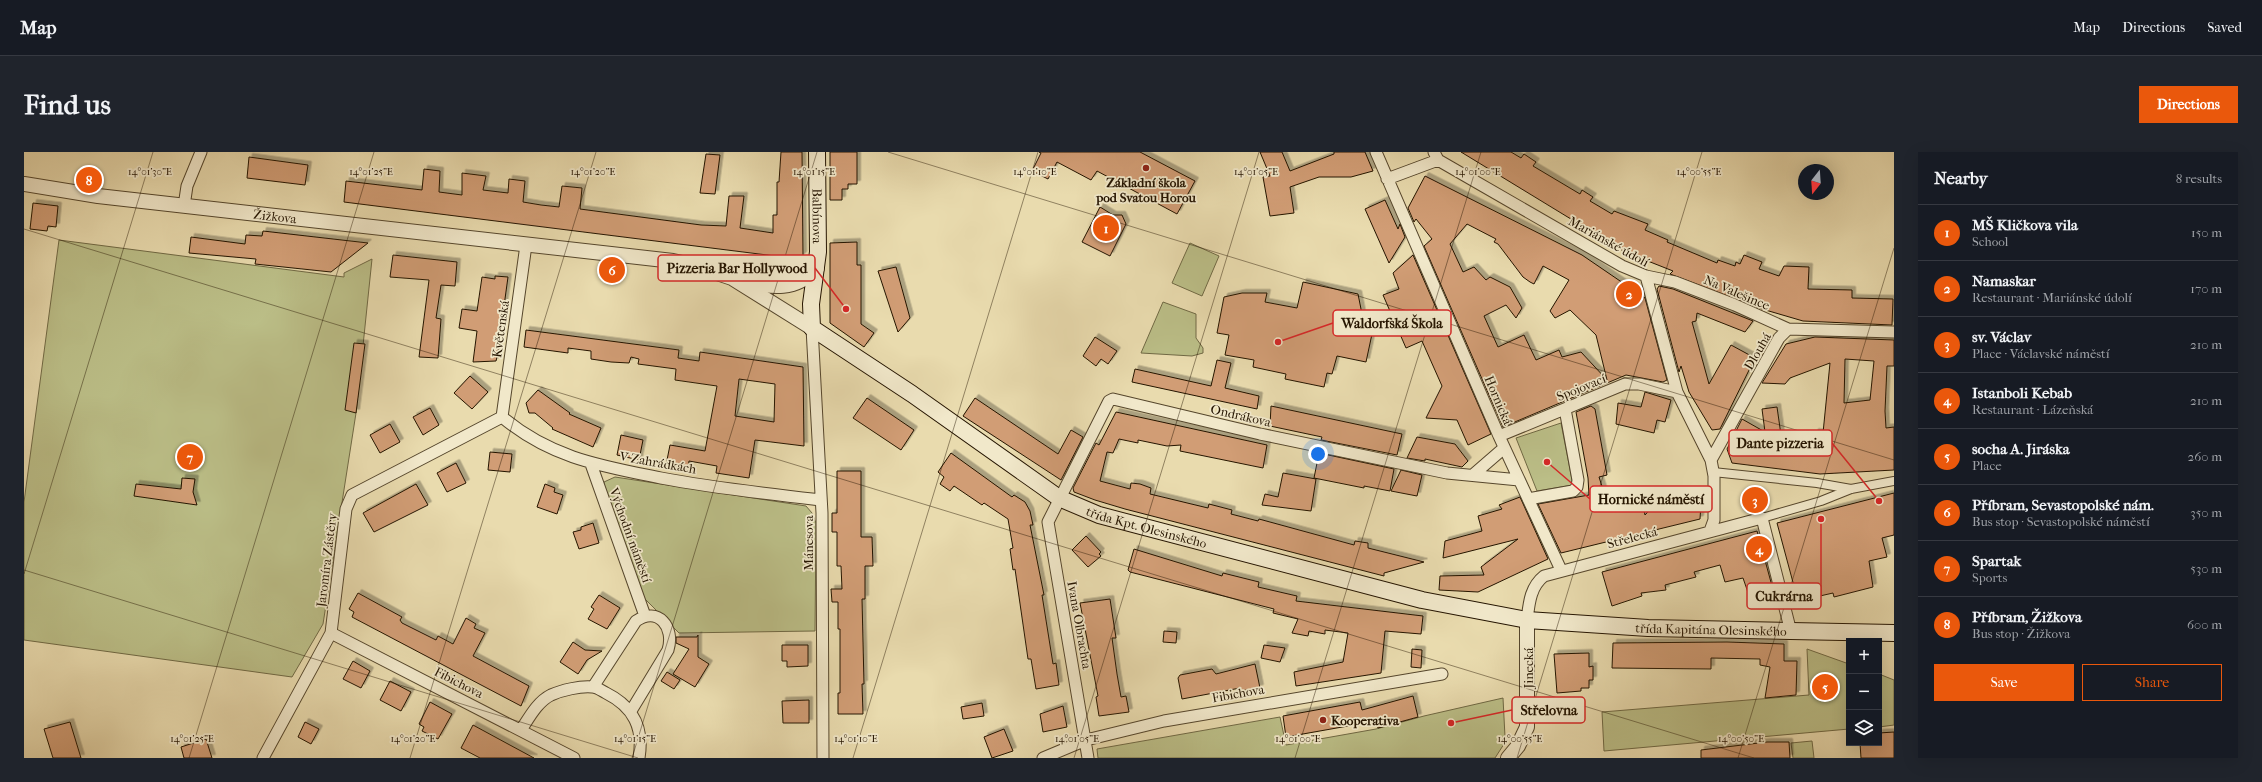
<!DOCTYPE html>
<html lang="en">
<head>
<meta charset="utf-8">
<style>
	body { margin:0; font-family:"IM FELL French Canon",serif; background:#20242c; color:#f1f3f6 }
	.controls { position:absolute; right:12px; bottom:12px; display:grid; overflow:hidden; border-radius:0px; box-shadow:0 4px 16px #0002 }
	.controls button { width:36px; height:36px; display:grid; place-items:center; padding:0; border:0; border-bottom:1px solid #363941; background:#171b24; color:#f1f3f6; font:20px sans-serif }
	.compass { position:absolute; left:1774px; top:12px; width:36px; height:36px; border-radius:50%; background:#171b24; box-shadow:0 4px 16px #0002; rotate:197deg }
	.you { position:absolute; left:1294px; top:302px; width:14px; height:14px; margin:-10px; border:3px solid #fff; border-radius:50%; background:#1a73e8; box-shadow:0 0 0 6px #1a73e833 }
	.badge { display:grid; place-items:center; width:26px; height:26px; border-radius:50%; background:#ea580c; color:#fff; font-size:13px; font-weight:700 }
	.pin { position:absolute; translate:-50% -50%; border:2px solid #fff; box-shadow:0 1px 4px #0006 }
	.list { margin:0; padding:0; list-style:none }
	h2 { display:flex; justify-content:space-between; align-items:center; height:52px; margin:0; padding:0 16px; font-size:17px }
	h2 small { font-size:13px; font-weight:400; color:#9ea1a6 }
	.list li { display:grid; grid-template-columns:26px 1fr auto; gap:12px; align-items:center; box-sizing:border-box; height:56px; padding:0 16px; border-top:1px solid #363941 }
	.list b { display:block; font-size:15px; white-space:nowrap }
	.list p { margin:0; font-size:13px; white-space:nowrap; color:#9ea1a6 }
	.list em { font-size:13px; font-style:normal; color:#9ea1a6 }
	.actions { display:flex; gap:8px; padding:12px 16px }
	.actions a { flex:1; padding:9px 0; border:1px solid #ea580c; border-radius:0px; text-align:center; font-size:14px; color:#ea580c }
	.actions .main { background:#ea580c; color:#fff }
	.icon { flex:none; width:22px; height:22px; fill:none; stroke:currentColor; stroke-width:2; stroke-linecap:round; stroke-linejoin:round }
	.map { position:relative; flex:none; width:1870px; height:606px; overflow:hidden; border-radius:0px }
	header { display:flex; align-items:center; gap:24px; box-sizing:border-box; height:56px; padding:0 20px; background:#171b24; border-bottom:1px solid #363941 }
	header strong { font-size:19px }
	nav { display:flex; gap:22px; margin-inline-start:auto; font-size:14px }
	.intro { display:flex; align-items:center; justify-content:space-between; box-sizing:border-box; height:96px; padding:0 24px }
	h1 { margin:0; font-size:28px }
	.button { padding:10px 18px; border-radius:0px; background:#ea580c; color:#fff; font-size:14px; font-weight:700 }
	main { display:flex; gap:24px; padding:0 24px }
	aside { flex:1; background:#171b24; border-radius:0px; box-shadow:0 4px 16px #0002 }
	.map>svg:first-child { display:block }
</style>
</head>
<body>
<header>
<strong>Map</strong>
<nav><a>Map</a><a>Directions</a><a>Saved</a></nav>
</header>
<div class="intro"><h1>Find us</h1><a class="button">Directions</a></div>
<main>
<div class="map">
<svg width="1870" height="606" viewBox="0 0 1870 606">
	<defs>
		<filter id="shadow"><feDropShadow dx="3.5" dy="-3.5" stdDeviation="0" flood-color="#0004"/></filter>
	</defs>
	<rect width="100%" height="100%" fill="#e9dbae"/>
	<filter id="stains"><feTurbulence type="fractalNoise" baseFrequency=".005" numOctaves="4"/><feColorMatrix values="0 0 0 0 .2 0 0 0 0 .09 0 0 0 0 .02 0 0 0 .5 -.17"/></filter>
	<radialGradient id="worn" r=".72"><stop offset=".6" stop-color="#630" stop-opacity="0"/><stop offset="1" stop-color="#630" stop-opacity=".3"/></radialGradient>
	<path fill="#bbbe87" stroke="#706944" d="M35 88 320 125V121L348 107 332 261 299 472 268 525 0 488V350Z
		M1166 91 1195 104 1178 144 1148 131Z
		M1139 150 1172 162V186L1179 196V201L1168 204 1117 201Z
		M1537 271 1549 333 1513 339 1492 286Z
		M591 325 782 354 788 361 792 371 791 479 655 481 620 446 580 336V330Z
		M1783 497 1825 512V577L1580 599 1578 560 1785 543Z
		M1855 522 1870 528V573L1855 575Z
		M1479 546 1481 585 1480 592 1471 606H1074L1073 597 1256 565 1262 593 1352 577 1400 564Z
		M1788 589 1790 606H1769L1767 591Z"/>
	<path fill="#d19d74" stroke="#241400" fill-rule="evenodd" filter="url(#shadow)" d="M757 0H778L779 103 775 107 320 50 322 29 398 38 400 17 416 19 415 40 438 43V21L462 24 459 38 484 41 485 27 501 29 499 50 517 53 535 55 538 34 558 36 556 57 677 73 702 74 705 44H720L716 76 749 81V63H753V30H755Z
		M806 0H833V32H824V37H818V48H806Z
		M1015 0H1116L1171 29 1153 62 1073 19 1067 28 1033 10 1024 27 1008 19 1017 1Z
		M1236 0H1258L1266 19 1310 2V0H1341L1349 19 1327 25H1295L1266 35 1270 61 1246 64 1239 25 1246 24Z
		M1437 0H1487L1497 6 1500 2 1512 10 1509 14 1556 42 1558 38 1569 45 1566 49 1588 62 1590 59 1624 72 1621 78 1644 88 1643 90 1693 111 1694 108 1711 114 1712 110 1716 112 1720 103 1738 110 1735 117 1755 124 1760 114 1785 115 1784 137 1828 138V146L1869 147 1868 173 1779 169 1738 157 1646 122 1649 119 1601 100Z
		M682 2 696 3 691 42 676 41Z
		M225 5 284 13 281 33 223 26Z
		M1401 24 1558 103 1621 146 1643 228 1639 230 1602 223 1479 275 1400 94 1408 87 1392 67 1390 70 1384 56ZM1443 72 1472 87 1470 90 1474 92 1499 125 1506 130 1510 132 1519 114 1545 128 1526 159 1531 166 1546 158 1572 183 1583 228 1557 200 1538 205 1535 198 1512 208 1500 183 1474 195 1460 164 1482 153 1492 166 1498 156 1486 135 1466 125 1462 128 1450 115 1439 120 1426 92Z
		M1361 48 1374 77 1376 72 1381 85 1365 111 1341 57Z
		M9 51 34 54 32 75 24 74 23 79 6 77Z
		M1076 55 1089 63H1098L1102 72 1086 104 1058 90Z
		M239 79 344 91 307 120 231 112 232 107 165 101 167 85 221 92 222 83 238 84Z
		M833 90V113H837V172L850 181 840 195 806 171V91Z
		M369 103 433 110 431 134 417 133 412 166 417 167 414 206 395 205 405 128 366 125Z
		M1389 103 1467 282 1444 293 1433 268 1402 266 1418 234 1398 189 1382 196 1359 143 1375 137 1369 121Z
		M872 115 886 166 874 180 854 119Z
		M471 124 484 125 473 205 472 209 449 210 453 179 435 176 438 157 453 159 458 125 471 127Z
		M1279 130 1334 142 1338 162V180L1348 182 1342 210 1313 204 1308 222 1303 221 1300 235 1261 227 1262 222 1229 215 1230 208 1201 203 1205 183 1193 181 1200 145 1218 141H1243L1241 150 1273 156Z
		M1635 134 1649 137 1729 169 1721 180 1673 161 1672 169 1668 170 1685 232 1707 193 1731 206 1696 277 1688 278 1665 240 1657 214 1655 220 1633 137Z
		M502 178 655 198 654 206 675 209 676 200 779 215 780 294 731 288 725 326 692 321 693 314 665 309 664 317 642 313 646 293 681 299 693 234 651 228 652 217 614 212 615 207 607 205 605 211 587 210 567 207V199L544 196V201L500 195ZM715 227 751 232 750 270 711 264Z
		M1071 185 1093 199 1084 212 1077 207 1072 214 1059 204Z
		M1791 185 1870 188V214H1863L1861 259 1862 276 1870 275V318L1796 322 1708 311 1703 297 1718 267 1741 280 1738 257 1753 255 1758 290 1788 292 1791 280 1799 281 1806 211 1766 226 1761 232 1738 231 1762 192ZM1821 207 1850 209 1846 248 1820 251Z
		M330 191 341 192 332 261 321 258Z
		M1193 208 1207 211 1201 236 1235 244 1233 257 1108 230 1111 217 1187 234Z
		M446 224 464 240 448 257 430 241Z
		M514 238 546 261 545 262 577 276 569 295 528 277 529 276 511 261H505L502 251Z
		M1621 240 1647 248 1641 270 1633 268 1630 281 1592 272 1594 251 1617 255Z
		M843 246 890 278 877 298 829 266Z
		M951 246 1034 302 1047 278 1059 285 1037 328 939 264Z
		M1247 254 1378 282 1373 303 1297 288 1298 285 1246 274Z
		M1567 254 1571 257 1583 323 1575 325 1583 350 1617 346 1621 363 1633 350 1656 347 1677 351 1676 367 1537 401 1514 352 1565 343 1564 326 1552 260Z
		M406 256 415 273 399 283 389 265Z
		M1092 260 1243 293 1239 316 1156 299 1157 293 1143 294 1114 288V291L1095 287 1089 301 1083 300 1076 329 1106 337 1107 331 1116 332 1127 336 1126 342 1184 356 1185 352 1208 358 1207 362 1234 369 1235 367 1330 393 1331 389 1344 391V396L1400 410 1360 421V424L1101 357 1071 348 1050 340 1049 336 1072 291 1075 293Z
		M366 272 376 290 356 301 346 283Z
		M597 283 619 288 615 308 593 303Z
		M1393 285 1431 292 1444 309 1438 315 1401 307V309L1383 306Z
		M466 300 488 302 486 320 464 318Z
		M927 301 988 345 990 343 1001 350 1006 359 1009 373H1006L1020 443H1018L1029 512 1032 511 1035 533 1012 537 1007 507H1004L991 417 989 418 986 397 989 396 984 367 960 351 958 353 930 334 926 339 916 332 920 325 914 320Z
		M1295 301 1370 317 1366 339 1340 334V336L1290 326Z
		M432 311 442 331 423 340 413 321Z
		M1377 318 1398 323 1393 344 1367 339Z
		M813 319H837V385H848L849 414H841V447H838L840 532H838L839 562H814V541H816V477H814V450H808L807 437H818L817 414H813V380H808V361H813Z
		M1259 321 1292 327 1287 359 1238 353 1241 342 1254 345Z
		M158 326 171 327 169 340 173 353 110 344 112 332 157 337Z
		M392 332 404 353 350 380 339 361Z
		M521 332 531 336 530 340 539 343 533 362 513 355Z
		M1870 341V383L1858 386 1863 405 1845 409 1849 435 1810 445 1809 441 1774 449 1753 371Z
		M1496 345 1524 407 1454 440 1415 438 1416 424 1460 423 1457 415 1494 387 1419 406 1421 389 1458 379 1454 364 1478 357 1475 353Z
		M569 371 575 391 555 397 549 380 557 378V375Z
		M1733 379 1751 445 1728 452 1719 426 1701 430 1696 413 1670 420 1672 425 1641 433 1642 438 1617 441 1618 444 1588 454 1578 420Z
		M1062 384 1077 400 1075 402 1077 404 1064 415 1048 398Z
		M1110 397 1198 424 1199 421 1235 430 1234 435 1273 444 1272 449 1399 464 1397 482 1361 479 1357 521 1272 534 1270 520 1319 510 1324 481 1301 478V482L1285 479 1284 484 1268 481 1274 467 1249 461 1250 457 1106 420 1104 418Z
		M334 441 378 465 376 468 378 471 412 488 414 484 429 492 442 466 452 472 450 476 461 481 449 504 505 534 497 554 328 465 330 460 325 457Z
		M575 443 596 456 583 477 564 467 570 457 567 455Z
		M1086 447 1092 486H1088L1093 522 1097 545 1102 544 1105 560 1075 564 1072 545 1074 544 1056 451Z
		M1140 479 1153 480 1152 491 1139 490Z
		M674 483V505L685 512 671 535 649 522 665 497 652 491V485H673Z
		M549 490 561 498 578 499 563 508 554 522 536 510Z
		M1703 490 1760 492V509H1773L1772 543 1741 546 1746 515 1736 513V507L1687 506V517L1588 516 1589 491Z
		M758 493H784V514L763 515V509H758Z
		M1240 493 1261 496 1256 510 1237 506Z
		M1388 497 1398 498 1397 516 1387 515Z
		M1565 501V515L1569 514V528H1565V536H1557V539L1533 541 1530 502Z
		M329 509 346 519 337 536 319 527Z
		M1231 512 1236 536 1216 539V536L1158 547 1154 526 1156 523 1188 517 1192 522Z
		M643 520 656 528 650 537 637 529Z
		M366 529 387 540 377 559 356 548Z
		M1389 544 1394 565 1354 576 1352 569 1262 585 1259 564 1336 550 1338 558Z
		M785 548V571H759L758 549Z
		M406 550 428 562 414 587 398 579 400 575 395 572Z
		M958 551 960 564 939 567 937 555Z
		M1039 554 1043 575 1019 580 1016 562Z
		M46 570 57 606H29L20 577Z
		M281 570 295 577 287 592 274 585Z
		M449 573 484 592 510 606H456L437 596Z
		M980 577 989 599 968 606 960 585Z
		M1870 580V606H1837L1836 591H1855V581Z
		M182 587 188 606H160L157 595Z
		M1765 590 1766 606H1677V598L1743 590Z"/>
	<g fill="none" stroke-linecap="round" stroke-linejoin="round">
		<g stroke="#55462c" stroke-width="10">
			<path id="pedestrian" d="M1689 320 1793 331 1827 337
				M1738 366 1797 349 1827 337 1870 329"/>
		</g>
		<g stroke="#55462c" stroke-width="13">
			<path id="minor" d="M1352 0 1475 284 1537 418
				M1410 0 1414 8 1598 114 1622 124 1651 130 1711 153 1764 177 1870 180
				M1363 27 1414 8
				M160 54 163 34 177 0
				M1622 124 1653 240 1687 308 1690 324V368L1686 379
				M788 176 798 361 799 606
				M478 265C527 306 577 314 637 326 690 336 744 342 797 348
				M478 265 502 93
				M1475 284 1601 232H1615L1653 240
				M1687 308 1755 186 1764 177
				M567 312 621 464
				M1450 322 1480 296
				M1504 347 1549 339 1553 335 1554 328 1541 257
				M1503 468C1505 452 1506 435 1520 424L1738 366 1767 480
				M307 481 550 606
				M569 535 612 469C634 454 651 475 644 498L607 559
				M497 578C505 566 513 550 527 543 538 538 556 534 568 535 573 535 578 539 582 541 610 555 620 576 615 606
				M239 606 307 481 322 357 328 343 478 265
				M1019 606 1062 588 1140 569 1418 522
				M1064 606 1024 370 1085 249 1089 247 1236 282 1423 321 1495 328"/>
		</g>
		<g stroke="#55462c" stroke-width="16">
			<g id="tertiary">
				<path id="s1" d="M0 32 74 44 649 109 672 114 708 126 788 176"/>
				<path d="M720 129C748 136 772 139 793 116"/>
				<path d="M1484 606 1494 594 1503 575V468"/>
			</g>
		</g>
		<g stroke="#241400" stroke-width="18">
			<g id="secondary">
				<path id="s2" d="M793 0 794 100 787 152 788 176 888 242 1035 346 1075 363 1398 448 1503 468 1624 476 1870 481"/>
			</g>
		</g>
		<use href="#pedestrian" stroke="#f1e8ca" stroke-width="8"/>
		<use href="#minor" stroke="#f1e8ca" stroke-width="11"/>
		<use href="#tertiary" stroke="#f1e8ca" stroke-width="14"/>
		<use href="#secondary" stroke="#f1e8ca" stroke-width="16"/>
	</g>
	<path fill="none" stroke="#241400" stroke-width="1" stroke-opacity="0.45" d="M864 0 1870 308M0 77 1730 606M0 418 614 606M0 422 129 0M165 606 350 0M386 606 572 0M608 606 793 0M829 606 1014 0M1050 606 1235 0M1271 606 1457 0M1493 606 1678 0M1714 606 1870 96"/>
	<g fill="#8f2418" stroke="#f1e8ca" stroke-width="1.5">
		<circle cx="1122" cy="16" r="4"/>
		<circle cx="1299" cy="568" r="4"/>
	</g>
	<g text-anchor="middle" stroke-width="3.5" stroke-linejoin="round" paint-order="stroke">
		<g font-size="13" font-weight="bold" fill="#241400" stroke="#f1e8ca">
			<text x="1122" y="35">Základní škola<tspan x="1122" dy="15">pod Svatou Horou</tspan></text>
			<text x="1307" y="573" text-anchor="start">Kooperativa</text>
		</g>
		<g font-size="13" fill="#241400" stroke="#f1e8ca">
			<text dy="5" stroke="none"><textPath href="#s1" startOffset="253">Žižkova</textPath></text>
			<text dy="5" stroke="none"><textPath href="#s2" startOffset="64">Balbínova</textPath></text>
			<text transform="translate(1585 89) rotate(29)" y="5">Mariánské údolí</text>
			<text transform="translate(1713 140) rotate(23)" y="5">Na Valešince</text>
			<text transform="translate(476 177) rotate(-82)" y="5">Květenská</text>
			<text transform="translate(1733 199) rotate(-60)" y="5">Dlouhá</text>
			<text transform="translate(1557 235) rotate(-22)" y="5">Spojovací</text>
			<text transform="translate(1475 248) rotate(67)" y="5">Hornická</text>
			<text transform="translate(1217 263) rotate(13)" y="5">Ondrákova</text>
			<text transform="translate(634 310) rotate(10)" y="5">V Zahrádkách</text>
			<text dy="5" stroke="none"><textPath href="#s2" startOffset="569">třída Kpt. Olesinského</textPath></text>
			<text transform="translate(607 383) rotate(70)" y="5">Východní náměstí</text>
			<text transform="translate(1608 385) rotate(-15)" y="5">Střelecká</text>
			<text transform="translate(784 391) rotate(-90)" y="5">Mánesova</text>
			<text transform="translate(302 408) rotate(-83)" y="5">Jaromíra Zástěry</text>
			<text transform="translate(1056 473) rotate(80)" y="5">Ivana Olbrachta</text>
			<text dy="5" stroke="none"><textPath href="#s2" startOffset="1145">třída Kapitána Olesinského</textPath></text>
			<text transform="translate(1504 516) rotate(-90)" y="5">Jinecká</text>
			<text transform="translate(435 530) rotate(27)" y="5">Fibichova</text>
			<text transform="translate(1214 541) rotate(-10)" y="5">Fibichova</text>
		</g>
	</g>
	<g font-size="10" text-anchor="middle" fill="#241400" stroke="#f1e8ca" stroke-width="3.5" stroke-linejoin="round" paint-order="stroke">
		<text x="126" y="23">14°01'30"E</text>
		<text x="347" y="23">14°01'25"E</text>
		<text x="569" y="23">14°01'20"E</text>
		<text x="790" y="23">14°01'15"E</text>
		<text x="1011" y="23">14°01'10"E</text>
		<text x="1232" y="23">14°01'05"E</text>
		<text x="1454" y="23">14°01'00"E</text>
		<text x="1675" y="23">14°00'55"E</text>
		<text x="168" y="590">14°01'25"E</text>
		<text x="389" y="590">14°01'20"E</text>
		<text x="611" y="590">14°01'15"E</text>
		<text x="832" y="590">14°01'10"E</text>
		<text x="1053" y="590">14°01'05"E</text>
		<text x="1274" y="590">14°01'00"E</text>
		<text x="1496" y="590">14°00'55"E</text>
		<text x="1717" y="590">14°00'50"E</text>
	</g>
	<path fill="none" stroke="#d62828" stroke-width="1.5" d="M822 157L791 116M1254 190L1309 171M1855 349L1808 291M1523 310L1566 347M1797 367L1797 444M1427 571L1488 558"/>
	<g fill="#d62828" stroke="#f1e8ca" stroke-width="1.5">
		<circle cx="822" cy="157" r="4"/>
		<circle cx="1254" cy="190" r="4"/>
		<circle cx="1855" cy="349" r="4"/>
		<circle cx="1523" cy="310" r="4"/>
		<circle cx="1797" cy="367" r="4"/>
		<circle cx="1427" cy="571" r="4"/>
	</g>
	<g fill="#f1e8ca" stroke="#d62828" stroke-width="1.5">
		<rect x="634" y="103" width="157" height="26" rx="4"/>
		<rect x="1309" y="158" width="118" height="26" rx="4"/>
		<rect x="1705" y="278" width="103" height="26" rx="4"/>
		<rect x="1566" y="334" width="122" height="26" rx="4"/>
		<rect x="1723" y="431" width="74" height="26" rx="4"/>
		<rect x="1488" y="545" width="73" height="26" rx="4"/>
	</g>
	<g font-size="14" text-anchor="middle" font-weight="bold" fill="#241400">
		<text x="713" y="121">Pizzeria Bar Hollywood</text>
		<text x="1368" y="176">Waldorfská Škola</text>
		<text x="1756" y="296">Dante pizzeria</text>
		<text x="1627" y="352">Hornické náměstí</text>
		<text x="1760" y="449">Cukrárna</text>
		<text x="1525" y="563">Střelovna</text>
	</g>
	<rect width="100%" height="100%" filter="url(#stains)"/>
	<rect width="100%" height="100%" fill="url(#worn)"/>
</svg>
<div class="controls">
<button>+</button>
<button>−</button>
<button><svg class="icon" aria-label="layers" viewBox="0 0 24 24"><path d="M12 4l9 5-9 5-9-5zM3 14l9 5 9-5"/></svg></button>
</div>
<svg class="compass" viewBox="-18 -18 36 36"><path d="M0-13l5 13h-10z" fill="#e53935"/><path d="M0 13l5-13h-10z" fill="#9ea1a6"/></svg>
<div class="you"></div>
<div class="pin badge" style="left:1082px;top:76px">1</div>
<div class="pin badge" style="left:1605px;top:142px">2</div>
<div class="pin badge" style="left:1731px;top:348px">3</div>
<div class="pin badge" style="left:1735px;top:397px">4</div>
<div class="pin badge" style="left:1801px;top:535px">5</div>
<div class="pin badge" style="left:588px;top:118px">6</div>
<div class="pin badge" style="left:166px;top:305px">7</div>
<div class="pin badge" style="left:65px;top:28px">8</div>
</div>
<aside>
<h2>Nearby<small>8 results</small></h2>
<ul class="list">
<li><span class="badge">1</span><div><b>MŠ Kličkova vila</b><p>School</p></div><em>150 m</em></li>
<li><span class="badge">2</span><div><b>Namaskar</b><p>Restaurant · Mariánské údolí</p></div><em>170 m</em></li>
<li><span class="badge">3</span><div><b>sv. Václav</b><p>Place · Václavské náměstí</p></div><em>210 m</em></li>
<li><span class="badge">4</span><div><b>Istanboli Kebab</b><p>Restaurant · Lázeňská</p></div><em>210 m</em></li>
<li><span class="badge">5</span><div><b>socha A. Jiráska</b><p>Place</p></div><em>260 m</em></li>
<li><span class="badge">6</span><div><b>Příbram, Sevastopolské nám.</b><p>Bus stop · Sevastopolské náměstí</p></div><em>350 m</em></li>
<li><span class="badge">7</span><div><b>Spartak</b><p>Sports</p></div><em>530 m</em></li>
<li><span class="badge">8</span><div><b>Příbram, Žižkova</b><p>Bus stop · Žižkova</p></div><em>600 m</em></li>
</ul>
<div class="actions"><a class="main">Save</a><a>Share</a></div>
</aside>
</main>
</body>
</html>
